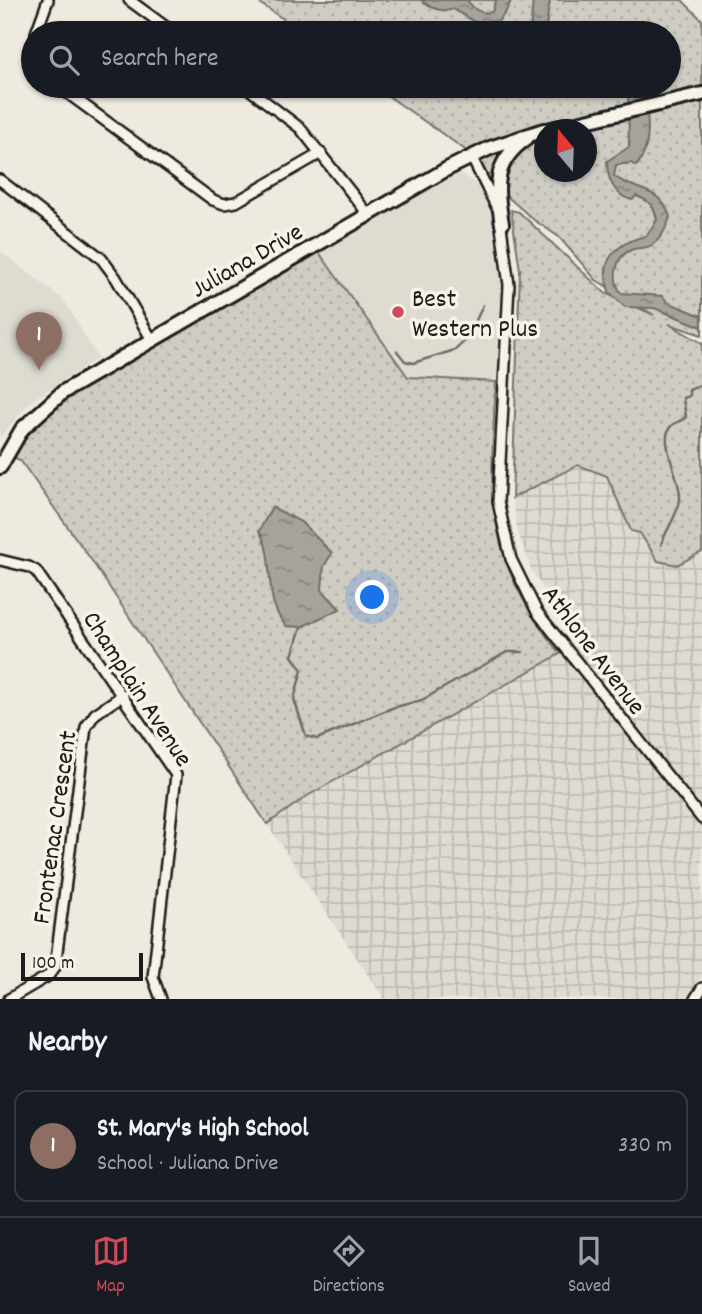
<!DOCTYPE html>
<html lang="en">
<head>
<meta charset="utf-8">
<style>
	body { margin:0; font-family:Dekko,sans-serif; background:#20242c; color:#f1f3f6 }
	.compass { position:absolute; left:534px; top:119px; width:63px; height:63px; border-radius:50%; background:#171b24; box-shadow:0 2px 5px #0004; rotate:341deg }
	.scale { position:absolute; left:21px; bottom:18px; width:122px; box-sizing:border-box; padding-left:7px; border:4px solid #1c1c1c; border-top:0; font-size:19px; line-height:24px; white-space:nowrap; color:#1c1c1c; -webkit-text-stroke:5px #f7f3e8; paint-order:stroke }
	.you { position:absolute; left:373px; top:598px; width:24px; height:24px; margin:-18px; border:5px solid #fff; border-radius:50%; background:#1a73e8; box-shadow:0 0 0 10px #1a73e833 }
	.badge { display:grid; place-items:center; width:46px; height:46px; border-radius:50%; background:#d1495b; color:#fff; font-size:23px; font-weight:700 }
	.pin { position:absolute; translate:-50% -58px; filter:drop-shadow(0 2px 4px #0008) }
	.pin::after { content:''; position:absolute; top:37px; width:24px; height:21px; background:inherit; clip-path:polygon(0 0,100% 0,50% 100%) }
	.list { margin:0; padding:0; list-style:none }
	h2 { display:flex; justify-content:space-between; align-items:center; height:91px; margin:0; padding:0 28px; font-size:30px }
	h2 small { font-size:23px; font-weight:400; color:#9ea1a6 }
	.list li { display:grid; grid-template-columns:46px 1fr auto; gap:21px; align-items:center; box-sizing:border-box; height:112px; margin:0 14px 14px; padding:0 14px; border:2px solid #363941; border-radius:14px }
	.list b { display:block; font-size:26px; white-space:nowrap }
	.list p { margin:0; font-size:23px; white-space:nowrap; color:#9ea1a6 }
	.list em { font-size:23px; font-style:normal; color:#9ea1a6 }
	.icon { flex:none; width:38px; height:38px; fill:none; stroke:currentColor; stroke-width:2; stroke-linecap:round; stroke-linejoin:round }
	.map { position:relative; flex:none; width:702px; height:999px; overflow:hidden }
	.search { position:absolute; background:#171b24; box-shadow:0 2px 5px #0004; left:21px; right:21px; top:21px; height:77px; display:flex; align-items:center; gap:18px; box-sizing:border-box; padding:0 24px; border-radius:38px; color:#9ea1a6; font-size:26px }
	.sheet { height:217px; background:#171b24 }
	nav { display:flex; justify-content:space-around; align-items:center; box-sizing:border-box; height:98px; border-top:2px solid #363941; background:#171b24; font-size:19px; color:#9ea1a6 }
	nav a { display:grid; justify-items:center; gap:4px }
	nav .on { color:#d1495b }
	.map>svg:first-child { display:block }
</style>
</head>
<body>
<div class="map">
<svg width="702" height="999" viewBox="0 0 702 999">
	<defs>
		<pattern id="industrial-grid" width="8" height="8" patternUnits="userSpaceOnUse" patternTransform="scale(1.75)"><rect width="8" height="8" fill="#dedbd1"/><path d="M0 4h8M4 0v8" fill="none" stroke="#bebbb3"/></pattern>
		<pattern id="grass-dots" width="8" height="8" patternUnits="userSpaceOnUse" patternTransform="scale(1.75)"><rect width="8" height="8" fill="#cfccc3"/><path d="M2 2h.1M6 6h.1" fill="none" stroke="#b1afa7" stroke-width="1.8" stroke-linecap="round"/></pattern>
		<pattern id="water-ripples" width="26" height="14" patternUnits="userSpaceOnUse" patternTransform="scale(1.75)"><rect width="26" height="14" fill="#a6a39d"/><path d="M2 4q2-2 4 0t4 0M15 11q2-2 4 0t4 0" fill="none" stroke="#86847f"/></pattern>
	</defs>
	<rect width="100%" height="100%" fill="#eeeae0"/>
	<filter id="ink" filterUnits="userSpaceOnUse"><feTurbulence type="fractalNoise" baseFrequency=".0143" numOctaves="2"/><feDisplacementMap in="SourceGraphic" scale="14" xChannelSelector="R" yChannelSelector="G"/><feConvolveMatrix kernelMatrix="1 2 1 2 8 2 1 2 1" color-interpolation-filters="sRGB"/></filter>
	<g filter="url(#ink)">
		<path fill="#dedbd1" d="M461 174 479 186 493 218 500 249 502 279 496 382 408 377 318 251 448 175Z
			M0 251 64 300 98 358 31 401 0 437Z"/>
		<path fill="url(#industrial-grid)" d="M578 465 607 476 631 531 639 533 658 561 677 565 702 552V976L688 999H384L267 824 309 795 579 644 532 571 518 533 512 498Z"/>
		<path fill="url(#grass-dots)" stroke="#767470" stroke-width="2" fill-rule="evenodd" d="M255 0H682L702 20V335L669 324 702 343V552L677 565 658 561 640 533 631 531 607 476 578 465 512 498 520 270 511 210 519 212 605 293 654 315 596 280 559 237 534 220 485 177 464 149 374 86H669V33H304ZM544 130H586V172H544Z
			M318 251 408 377 496 382C489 499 484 558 560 654L309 795 267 824 92 561 20 460 13 457 34 426 64 401Z"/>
		<path fill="url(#water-ripples)" stroke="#6f6d69" stroke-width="2" d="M421 0H467C474 9 480 15 492 12L496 0H511C507 14 491 33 476 33L478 24 453 9C443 13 429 8 421 0Z
			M533 0H550L545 33H530Z
			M628 86H644C647 110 654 147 636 166L631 163 616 165 614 176C634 192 661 186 670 217 667 227 662 238 652 245 646 249 637 247 631 250 614 257 612 280 621 293L663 296 667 302 702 316V327L654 308 625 307 609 292C608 287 606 282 606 276 604 252 627 240 646 236L657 220C654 205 650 201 636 196L632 200C614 196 607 178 607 161L629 147Z
			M272 507 301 522 332 553 324 566 322 590 340 609 301 627 286 626C261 599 277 559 259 531Z"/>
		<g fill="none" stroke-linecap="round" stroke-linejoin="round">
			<path stroke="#6f6d69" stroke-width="2.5" d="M397 351 405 361 413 363 455 350 468 338 483 305
				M661 545C665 531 679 513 680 499 682 479 656 439 672 425 676 422 682 421 686 417L683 398 689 396V390L702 384
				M301 627 292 656 302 670 294 699 306 736 317 739 392 708 422 700 507 652H523"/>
			<g stroke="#1c1c1c" stroke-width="14">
				<path id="street" d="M129 0 174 33
					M36 33 48 0
					M58 86 213 200 224 204 236 202 321 153
					M245 86 300 128 368 214
					M471 156 496 206
					M0 180 101 258 116 278 152 340
					M500 219 509 285 498 502 511 559 537 612 702 819
					M0 560 29 567 36 571 176 775 153 977 161 999
					M9 999 48 976 55 967 86 727 95 714 123 695
					M695 999 702 988"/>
			</g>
			<g stroke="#1c1c1c" stroke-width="18">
				<path id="secondary" d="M547 130 702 94
					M502 224C496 187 492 162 527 138
					M0 467 22 429 63 392 447 169 490 148 544 130"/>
			</g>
			<use href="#street" stroke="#f7f3e8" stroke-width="9"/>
			<use href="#secondary" stroke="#f7f3e8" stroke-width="12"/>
		</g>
	</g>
	<circle fill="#d1495b" stroke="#f7f3e8" stroke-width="2.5" cx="398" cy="312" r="7"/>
	<g text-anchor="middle" stroke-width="7" stroke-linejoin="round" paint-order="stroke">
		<g font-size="26" fill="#1c1c1c" stroke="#f7f3e8">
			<text transform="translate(246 259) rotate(-30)" y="9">Juliana Drive</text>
			<text transform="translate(595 649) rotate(53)" y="9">Athlone Avenue</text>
			<text transform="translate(139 688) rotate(57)" y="9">Champlain Avenue</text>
			<text transform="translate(53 827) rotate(-82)" y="9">Frontenac Crescent</text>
		</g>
		<g font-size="26" fill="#1c1c1c" stroke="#f7f3e8" text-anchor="start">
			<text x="412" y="306">Best<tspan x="412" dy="30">Western Plus</tspan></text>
		</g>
	</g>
</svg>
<svg class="compass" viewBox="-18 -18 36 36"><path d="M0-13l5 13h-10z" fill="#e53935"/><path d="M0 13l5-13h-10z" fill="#9ea1a6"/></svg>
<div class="scale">100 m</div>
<div class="you"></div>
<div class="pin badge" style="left:39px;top:370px;background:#8d6e63">1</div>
<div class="search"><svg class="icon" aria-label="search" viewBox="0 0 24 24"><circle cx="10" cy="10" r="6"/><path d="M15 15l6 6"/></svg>Search here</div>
</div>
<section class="sheet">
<h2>Nearby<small></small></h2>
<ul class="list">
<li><span class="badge" style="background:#8d6e63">1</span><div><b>St. Mary's High School</b><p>School · Juliana Drive</p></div><em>330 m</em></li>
</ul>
</section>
<nav>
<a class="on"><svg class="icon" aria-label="map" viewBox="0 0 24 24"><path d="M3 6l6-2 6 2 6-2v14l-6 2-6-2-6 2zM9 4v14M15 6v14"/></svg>Map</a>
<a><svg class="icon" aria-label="directions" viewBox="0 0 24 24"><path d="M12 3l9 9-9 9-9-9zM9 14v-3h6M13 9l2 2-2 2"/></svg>Directions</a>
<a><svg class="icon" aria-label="saved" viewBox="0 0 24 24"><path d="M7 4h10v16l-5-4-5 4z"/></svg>Saved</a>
</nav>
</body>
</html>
